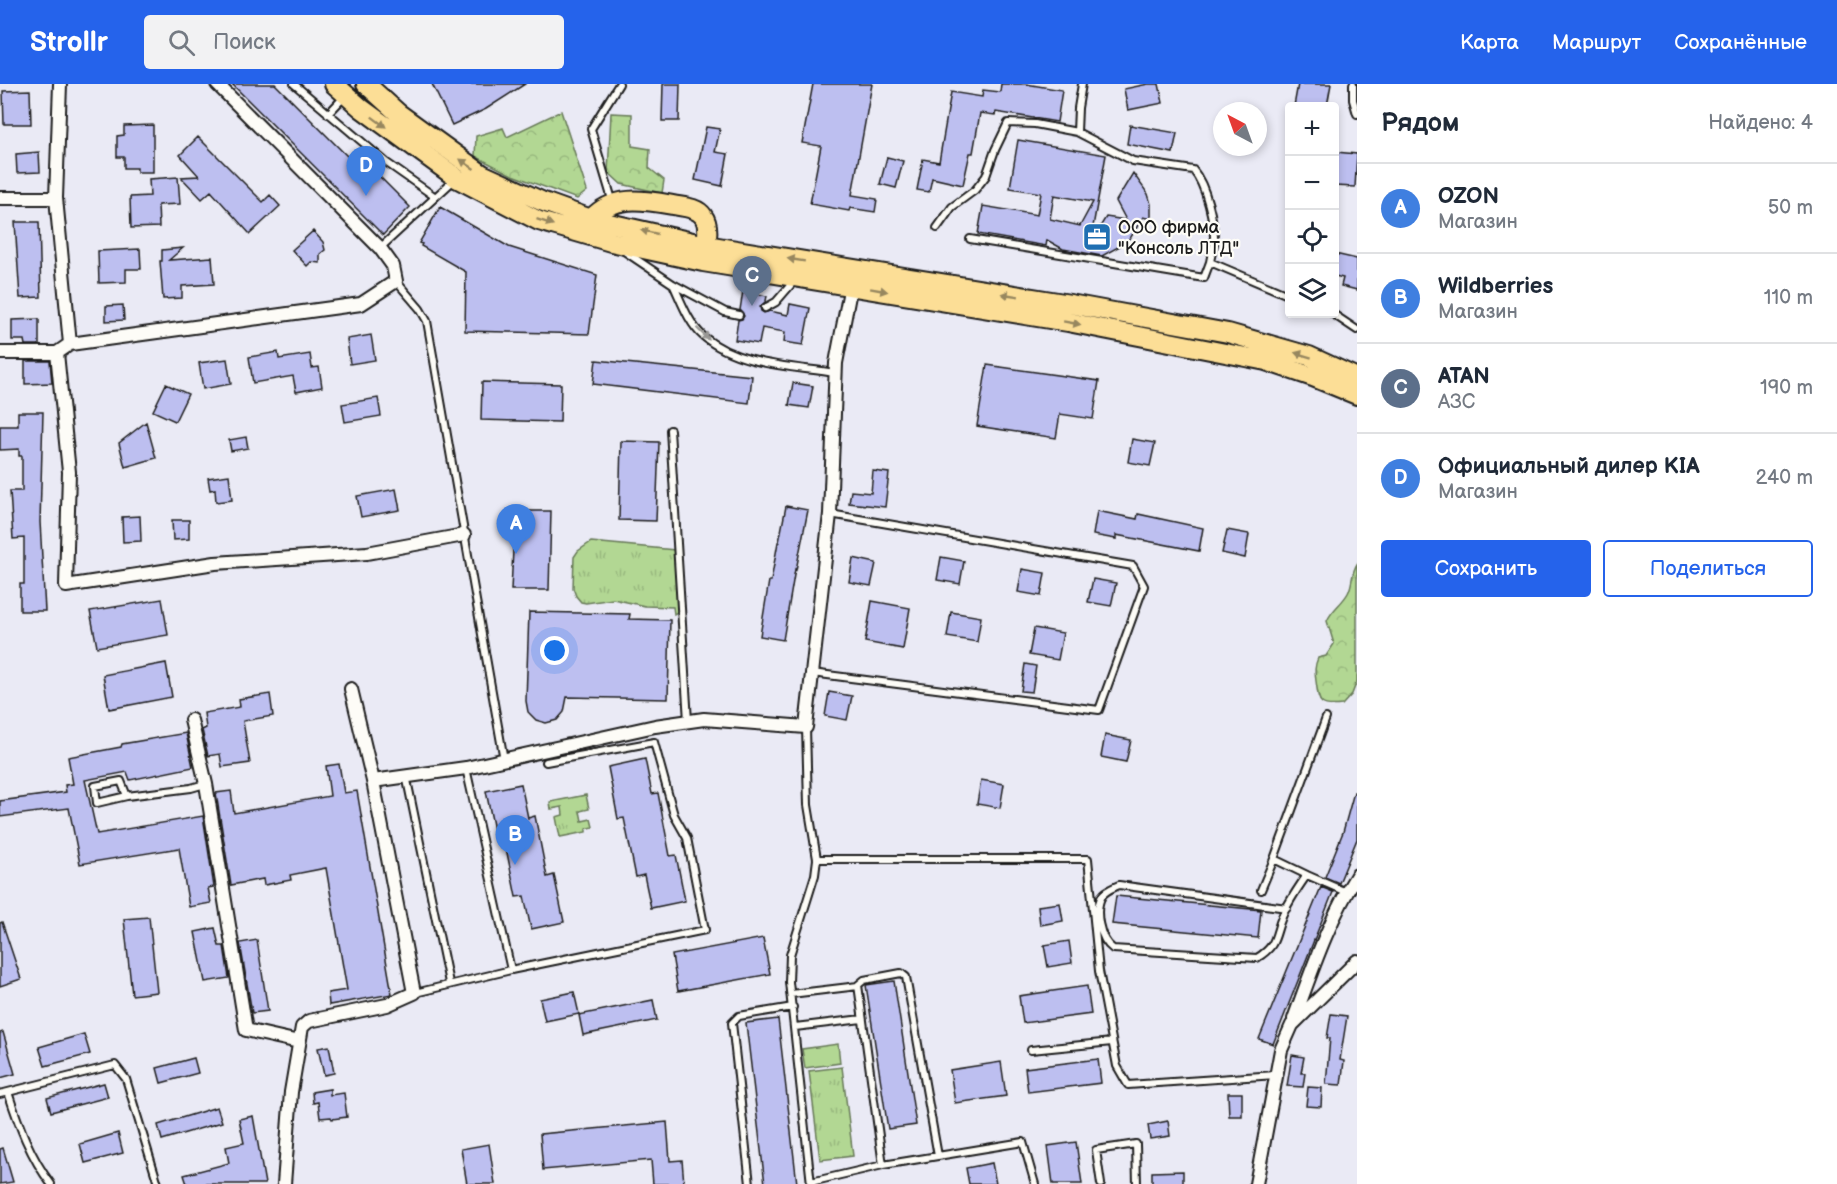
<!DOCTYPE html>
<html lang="ru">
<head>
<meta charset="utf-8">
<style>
	body { margin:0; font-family:"Balsamiq Sans",sans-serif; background:#f2f2f3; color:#1f2937 }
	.controls { position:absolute; right:18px; top:18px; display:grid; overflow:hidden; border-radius:6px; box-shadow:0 3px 9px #0003 }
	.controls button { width:54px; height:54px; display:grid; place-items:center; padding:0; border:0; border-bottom:2px solid #e0e1e3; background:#fff; color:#1f2937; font:30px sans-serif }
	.compass { position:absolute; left:1213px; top:18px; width:54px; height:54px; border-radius:50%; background:#fff; box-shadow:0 3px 9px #0003; rotate:319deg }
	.you { position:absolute; left:555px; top:567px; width:21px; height:21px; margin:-15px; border:4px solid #fff; border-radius:50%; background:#1a73e8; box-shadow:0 0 0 9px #1a73e833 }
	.badge { display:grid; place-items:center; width:39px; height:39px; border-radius:50%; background:#2563eb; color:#fff; font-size:20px; font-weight:700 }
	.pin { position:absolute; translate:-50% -50px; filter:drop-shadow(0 2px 3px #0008) }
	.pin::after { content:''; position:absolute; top:32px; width:21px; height:18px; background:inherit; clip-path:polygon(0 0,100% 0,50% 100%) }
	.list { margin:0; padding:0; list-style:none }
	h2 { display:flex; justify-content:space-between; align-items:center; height:78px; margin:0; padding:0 24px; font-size:26px }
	h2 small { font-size:20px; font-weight:400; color:#747a83 }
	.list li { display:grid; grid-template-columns:39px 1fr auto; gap:18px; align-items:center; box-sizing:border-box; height:90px; padding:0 24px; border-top:2px solid #e0e1e3 }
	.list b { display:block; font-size:22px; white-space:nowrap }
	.list p { margin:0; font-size:20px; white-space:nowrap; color:#747a83 }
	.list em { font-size:20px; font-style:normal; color:#747a83 }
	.actions { display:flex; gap:12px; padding:18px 24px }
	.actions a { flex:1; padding:14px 0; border:2px solid #2563eb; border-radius:6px; text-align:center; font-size:21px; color:#2563eb }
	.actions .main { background:#2563eb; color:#fff }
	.icon { flex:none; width:33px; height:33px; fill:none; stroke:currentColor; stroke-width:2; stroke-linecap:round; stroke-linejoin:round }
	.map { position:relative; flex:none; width:1357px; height:1100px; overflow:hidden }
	header { display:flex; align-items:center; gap:36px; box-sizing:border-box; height:84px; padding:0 30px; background:#2563eb; color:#fff }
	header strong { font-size:28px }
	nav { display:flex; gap:33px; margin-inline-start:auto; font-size:21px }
	.search { width:420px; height:54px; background:#f2f2f3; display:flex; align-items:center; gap:15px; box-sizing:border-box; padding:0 21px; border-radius:6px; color:#747a83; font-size:22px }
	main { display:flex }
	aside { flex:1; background:#fff }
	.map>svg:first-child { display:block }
</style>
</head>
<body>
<header>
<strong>Strollr</strong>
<div class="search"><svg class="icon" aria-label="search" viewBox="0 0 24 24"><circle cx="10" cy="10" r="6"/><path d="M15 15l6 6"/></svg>Поиск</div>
<nav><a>Карта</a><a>Маршрут</a><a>Сохранённые</a></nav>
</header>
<main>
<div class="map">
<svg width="1357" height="1100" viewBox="0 0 1357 1100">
	<defs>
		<pattern id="forest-crowns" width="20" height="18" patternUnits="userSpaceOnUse" patternTransform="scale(1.5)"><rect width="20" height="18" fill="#b2d793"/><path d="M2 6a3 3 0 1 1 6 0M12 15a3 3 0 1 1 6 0" fill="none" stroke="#98b87e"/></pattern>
		<pattern id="park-tufts" width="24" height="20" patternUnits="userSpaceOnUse" patternTransform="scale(1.5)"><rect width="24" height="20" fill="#b2d793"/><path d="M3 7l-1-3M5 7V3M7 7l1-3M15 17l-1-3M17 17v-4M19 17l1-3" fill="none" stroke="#98b87e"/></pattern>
	</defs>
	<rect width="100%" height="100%" fill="#eaeaf5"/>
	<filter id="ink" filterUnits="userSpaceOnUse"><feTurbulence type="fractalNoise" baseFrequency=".0167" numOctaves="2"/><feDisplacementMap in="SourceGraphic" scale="12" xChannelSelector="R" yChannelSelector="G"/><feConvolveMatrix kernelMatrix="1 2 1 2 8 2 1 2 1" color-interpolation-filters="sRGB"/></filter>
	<g filter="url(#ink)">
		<path fill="#b2d793" stroke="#677a58" stroke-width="1.5" d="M838 960 840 979 805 984 802 965Z"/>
		<path fill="url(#forest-crowns)" stroke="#677a58" stroke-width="1.5" d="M561 27 587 107 577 115 512 91 475 72 476 52 503 44 507 53Z
			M611 29 632 30V62L650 65 649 84 664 96 662 109 621 100 608 88Z
			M1357 480V597L1352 610 1342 621C1317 624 1319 617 1316 597 1315 588 1314 583 1318 574L1326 572 1334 560 1327 537C1332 525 1342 520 1348 509 1353 500 1351 489 1357 480Z"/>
		<path fill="url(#park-tufts)" stroke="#677a58" stroke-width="1.5" d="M591 458 675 466 681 525 674 530 673 523 645 522 613 515 586 519 581 518 576 512 573 504 574 473 578 467Z
			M586 711 589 725 580 727 582 737 591 735 593 743 586 745V748L560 753 556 733 563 731 562 723 551 725 550 718Z
			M842 983 853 1072 820 1076 809 987Z"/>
		<path fill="#bdbff0" stroke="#1c1c1c" stroke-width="1.5" fill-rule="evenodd" d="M232 0H275L355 80 361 74 410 123 383 151Z
			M432 0H525L486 25 452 41Z
			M663 0H680L679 37H662Z
			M813 0H872L852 111 877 115 875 128 850 124 849 127 810 120 821 62 802 59Z
			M1001 0H1026L1062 6 1057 38 996 28 995 31 980 29 973 69H970L963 101 932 94 929 108 917 106 923 75 939 78 951 8 982 13 983 6 1000 8Z
			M1148 0H1159L1163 19 1128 26 1124 5Z
			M1298 0H1331L1327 22H1294Z
			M30 6 31 40H4L3 7Z
			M153 41V88H137V84H124V73H117V52L124 51V42Z
			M1130 41 1177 49 1173 69 1127 60Z
			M706 43 720 45 715 68 728 70 722 102 695 96Z
			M198 53 263 118 270 111 280 122 250 150 211 107 202 115 181 93 199 92 180 71Z
			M1018 56 1106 71 1090 159 1106 133 1126 136 1116 117 1133 89 1148 110 1151 120V135L1143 133 1131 153 1120 162 1102 172 1063 165 1047 156 1046 162 978 150 983 122 1037 131 1041 109 1010 104ZM1054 111 1093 118 1080 142 1050 135Z
			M39 68 40 88 17 89 16 70Z
			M1335 68 1357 70 1355 103 1335 102Z
			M887 73 903 77 896 104 880 100Z
			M178 93 180 120 158 121 159 143 131 144 130 113 150 112 149 95Z
			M440 123 509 163 597 191 589 250 465 247 466 188 421 162 422 160 419 159Z
			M15 138H39L41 213 20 214Z
			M313 147 323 158 325 166 320 170V179L311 178 307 182 292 166Z
			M183 164 169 176 212 173 214 200 182 202V214L163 215 160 177H162V166Z
			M140 165 141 185H126V198L99 199 98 167Z
			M1335 170 1357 175V206L1341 202 1343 194 1335 192Z
			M743 207 767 212 766 217 760 223 761 227 764 229 770 227 788 231 790 220 810 224 803 261 784 258 785 248 762 244 759 260 735 256 738 236 742 235 744 232 740 226Z
			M123 221 124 236 106 237V222Z
			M39 235V261H25L24 256H12V236Z
			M371 251 375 276 350 280 347 255Z
			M278 268 279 275 310 270 312 284 319 283 322 303 296 308 293 292 253 299 249 273Z
			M227 275 231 300 203 305 199 279Z
			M596 276 752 292 749 319 593 300Z
			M25 277H50L52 299 25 300Z
			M987 281 1099 297 1093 335 1060 330 1056 354 977 342Z
			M482 298 561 300 560 338 481 336Z
			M793 299 813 302 809 324 789 321Z
			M166 300 188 310 175 337 153 327Z
			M378 314 381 332 345 338 342 320Z
			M18 328H43L40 438 45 527H20V500H24V454L13 455 10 407H22V372H19V365L0 366V342H18Z
			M146 338 156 374 125 383 119 359Z
			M246 353 248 364 231 367 229 356Z
			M1132 355 1155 359 1150 382 1128 378Z
			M621 357 659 358 656 437 619 436Z
			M873 387 889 389 885 423 849 419 851 407 871 409Z
			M229 391 232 416 216 418 215 405 210 406 208 394Z
			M396 405 400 426 361 433 357 412Z
			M786 422 808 426 796 486 795 485 783 556 760 552 769 497H771L778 458H779Z
			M515 427H551L549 506H511Z
			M1097 427 1137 435 1138 430 1203 444 1199 467 1116 451V455L1093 451Z
			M140 432 141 457 123 458 122 433Z
			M172 436H189V455L173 456Z
			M1227 446 1249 450 1245 474 1222 469Z
			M941 473 964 477 960 500 937 496Z
			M853 474 876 479 871 502 849 498Z
			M1022 485 1045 489 1041 512 1018 508Z
			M1093 495 1116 499 1111 522 1088 518Z
			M162 515 168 551 97 563 90 527Z
			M872 517 910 524 903 565 865 558Z
			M529 528 630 530 629 535 670 536 668 615 567 613 564 628 557 636 546 639 536 636 528 628 526 617Z
			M951 528 981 533 977 558 947 553Z
			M1034 544 1063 549 1058 576 1029 571Z
			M166 579 172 613 109 625 103 591Z
			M1025 580 1036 582 1032 608 1021 607Z
			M829 608 852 612 847 636 825 632Z
			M270 610 273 632 243 637 250 679 222 683 220 670 208 672 202 646 206 644 204 629 240 623 239 615Z
			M186 649 193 683 130 696 127 688 85 696 97 750 203 732 214 803 208 804 211 819 189 823 179 764 80 780 69 724 0 733V717L66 708 65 701 73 700 68 673 121 663 122 660Z
			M1105 651 1131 656 1126 678 1101 673Z
			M645 675 652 710 658 709 670 772 676 771 685 817 651 824 644 791 636 793 624 734 618 735 608 683Z
			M339 680 344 709 357 707 392 910 329 921 328 909 347 906 326 784 290 791 291 796 264 801 263 795 231 801 216 709 231 707 234 729 330 712 326 682Z
			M981 696 1004 700 1000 724 977 720Z
			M521 700 528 734 535 732 547 793 554 791 564 838 531 845 524 812 516 813 504 754 496 756 486 707Z
			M1354 708 1357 709V755L1339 799 1325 793 1343 748Z
			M1321 803 1333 808 1273 960 1259 955Z
			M1116 812 1261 826 1258 854 1112 840Z
			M1060 819 1063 837 1040 841 1038 822Z
			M149 833 157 908 132 911 124 835Z
			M2 838 21 895 0 902V839Z
			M215 844 219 862H224L229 894 205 898 195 848Z
			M763 854 770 890 678 907 672 871Z
			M257 856 268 927 252 929 240 859Z
			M1069 857 1072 879 1048 883 1044 861Z
			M894 897 916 1041 888 1045 866 901Z
			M1087 902 1091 930 1023 939 1019 912Z
			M574 908 579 930 545 937 540 915Z
			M653 916 657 936 583 951 579 931Z
			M1331 930 1347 932 1340 976 1344 977 1341 1001 1326 1000 1330 954H1327Z
			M778 935 797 1100H765L746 939Z
			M3 948 15 990 0 994V949Z
			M84 950 90 970 45 982 39 963Z
			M329 962 334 989 324 991 318 964Z
			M1292 971 1304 973 1301 989H1305L1303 1003 1287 1002Z
			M194 974 198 989 161 999 157 984Z
			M1098 975 1101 999 1028 1008 1025 984Z
			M1001 978 1006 1012 955 1019 950 986Z
			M104 999 108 1013 51 1028 47 1014Z
			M1308 1003 1322 1004 1321 1023 1306 1022Z
			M330 1005V1011L344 1009 347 1033 332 1035 331 1033 320 1034 318 1018 313 1019 312 1008Z
			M1228 1009H1242V1032H1229Z
			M217 1023 222 1038 162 1056 158 1041Z
			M253 1032 265 1100H187L184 1091 229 1079 226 1063 244 1059 239 1035Z
			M1168 1037 1170 1052 1150 1055 1148 1041Z
			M667 1038 670 1077 682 1076 684 1100H653L651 1076 543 1086 540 1050Z
			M118 1049 123 1069 85 1079 80 1060Z
			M1076 1058 1082 1100H1053L1048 1062Z
			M489 1060 495 1100H467L461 1065Z
			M3 1064 13 1098 0 1100V1065Z
			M992 1079 996 1100H969L966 1084Z
			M1183 1087V1100H1152V1088Z"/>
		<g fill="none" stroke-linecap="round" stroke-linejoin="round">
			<g stroke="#1c1c1c" stroke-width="10">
				<path id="service" d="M294 0 387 79 434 112
					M1353 0V16L1357 30
					M328 30 344 13
					M1077 48 1078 24 1082 0
					M613 119 591 45 619 0
					M937 144 952 123 975 106 986 92 995 66 1008 39 1035 40 1077 48 1133 77 1193 86C1206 101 1215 139 1214 159 1213 165 1211 172 1210 178L1290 212
					M970 155 1204 194 1210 178
					M380 164 455 95
					M624 167 673 200 725 228 739 231
					M396 197 420 225 427 237 504 676
					M673 200C681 217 689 240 703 252 738 282 792 282 835 289
					M765 224 776 218 795 196
					M1333 230 1357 246
					M670 346 688 637
					M812 589 1099 626 1144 502 1133 482 830 430
					M806 643 808 721 817 775 815 791 790 871 789 898 811 1100
					M466 684 511 886
					M406 691 449 899
					M127 712 97 719 95 702 121 697 127 712 191 704 205 700
					M817 775H1088L1099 887 1117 982 1128 1001 1276 991
					M1307 791 1274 775 1326 634
					M1261 806 1274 775
					M1287 824 1119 801C1113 804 1106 806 1102 812 1094 826 1099 855 1113 865L1257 874C1278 861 1274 852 1282 833 1288 818 1298 804 1307 791L1346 808
					M415 909 511 886 705 846 687 754 674 731 654 658 546 678
					M791 910 858 902
					M795 943 862 935
					M1031 966 1112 958
					M8 1008C19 1042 30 1072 51 1100
					M0 1010 115 981 126 995 158 1100
					M883 1081 858 901 864 896 901 889 906 893 938 1072
					M811 1098 883 1081 1023 1058 1035 1100
					M750 1100 732 939 739 932 793 923
					M1101 1100 1096 1066 1136 1060 1137 1100"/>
			</g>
			<g stroke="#1c1c1c" stroke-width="16">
				<path id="minor" d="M60 0 56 114 70 260 57 269 69 388 66 502 215 479 367 469 464 451
					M0 114H56
					M70 260 361 220 396 197 393 182 380 164 217 0
					M0 269H57
					M351 605 373 697
					M191 636 206 700 246 946 299 958
					M1294 935C1312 886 1329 835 1357 791
					M284 1100 291 1008 302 943 309 937 387 921 414 909 373 697 466 684 655 642 704 635 806 643 830 430 836 279 851 201
					M1256 1100 1281 966 1292 941 1357 877"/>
			</g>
			<g stroke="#1c1c1c" stroke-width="22">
				<path id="primary" d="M334 0 361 24 458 95 539 137 611 158 703 178 1068 238 1266 277 1313 293 1357 311
					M366 0 398 29 482 90 541 117 591 135 706 161 1070 220 1228 249 1309 272 1357 294
					M591 135C614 110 644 116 673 121 683 123 697 123 703 132 711 142 706 161 704 172"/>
			</g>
			<use href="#service" stroke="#fdfcf7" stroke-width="6"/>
			<use href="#minor" stroke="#fdfcf7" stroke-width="12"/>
			<use href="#primary" stroke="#fcde96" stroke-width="18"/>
		</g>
		<defs><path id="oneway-solid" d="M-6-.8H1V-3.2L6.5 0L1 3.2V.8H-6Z" transform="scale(1.5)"/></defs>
		<g fill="#97875f">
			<use href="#oneway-solid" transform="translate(379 38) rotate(37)"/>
			<use href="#oneway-solid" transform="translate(467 80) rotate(-146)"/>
			<use href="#oneway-solid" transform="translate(545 138) rotate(19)"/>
			<use href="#oneway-solid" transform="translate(649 148) rotate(-167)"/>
			<use href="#oneway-solid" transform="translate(796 176) rotate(-171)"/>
			<use href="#oneway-solid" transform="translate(879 206) rotate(10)"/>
			<use href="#oneway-solid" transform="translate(1010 211) rotate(-171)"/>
			<use href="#oneway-solid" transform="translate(1072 239) rotate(10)"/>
			<use href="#oneway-solid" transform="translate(1303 271) rotate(-163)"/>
		</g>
		<use fill="#989794" href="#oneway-solid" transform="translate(703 250) rotate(44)"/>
	</g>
	<defs>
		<g id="office-square" transform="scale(1.5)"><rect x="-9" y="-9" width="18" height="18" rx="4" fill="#1f6fb2" stroke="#fdfcf7"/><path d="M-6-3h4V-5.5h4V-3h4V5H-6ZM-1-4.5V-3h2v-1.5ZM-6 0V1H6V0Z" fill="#fff"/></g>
	</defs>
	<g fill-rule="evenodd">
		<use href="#office-square" x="1097" y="153"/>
	</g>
	<g text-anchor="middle" stroke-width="4.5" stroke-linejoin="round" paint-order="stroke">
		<g font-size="18" fill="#1c1c1c" stroke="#fdfcf7" text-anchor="start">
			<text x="1118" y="149">ООО фирма<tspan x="1118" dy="21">"Консоль ЛТД"</tspan></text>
		</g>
	</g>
</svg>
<div class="controls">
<button>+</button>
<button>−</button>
<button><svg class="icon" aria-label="locate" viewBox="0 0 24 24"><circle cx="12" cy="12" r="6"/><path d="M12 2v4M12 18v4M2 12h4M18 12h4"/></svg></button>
<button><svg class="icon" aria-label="layers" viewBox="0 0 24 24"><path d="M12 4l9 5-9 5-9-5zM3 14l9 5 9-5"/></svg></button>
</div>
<svg class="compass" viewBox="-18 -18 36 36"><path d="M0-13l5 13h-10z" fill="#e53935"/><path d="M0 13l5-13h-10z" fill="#747a83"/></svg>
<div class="you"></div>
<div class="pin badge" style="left:516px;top:470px;background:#3f7fe0">A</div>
<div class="pin badge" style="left:515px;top:781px;background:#3f7fe0">B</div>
<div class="pin badge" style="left:752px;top:222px;background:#5c6f8a">C</div>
<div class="pin badge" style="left:366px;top:112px;background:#3f7fe0">D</div>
</div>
<aside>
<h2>Рядом<small>Найдено: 4</small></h2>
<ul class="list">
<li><span class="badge" style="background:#3f7fe0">A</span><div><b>OZON</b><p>Магазин</p></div><em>50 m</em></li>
<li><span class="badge" style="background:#3f7fe0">B</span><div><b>Wildberries</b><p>Магазин</p></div><em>110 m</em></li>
<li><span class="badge" style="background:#5c6f8a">C</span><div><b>ATAN</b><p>АЗС</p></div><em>190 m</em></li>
<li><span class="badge" style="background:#3f7fe0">D</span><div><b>Официальный дилер KIA</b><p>Магазин</p></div><em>240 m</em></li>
</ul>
<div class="actions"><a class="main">Сохранить</a><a>Поделиться</a></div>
</aside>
</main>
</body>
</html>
